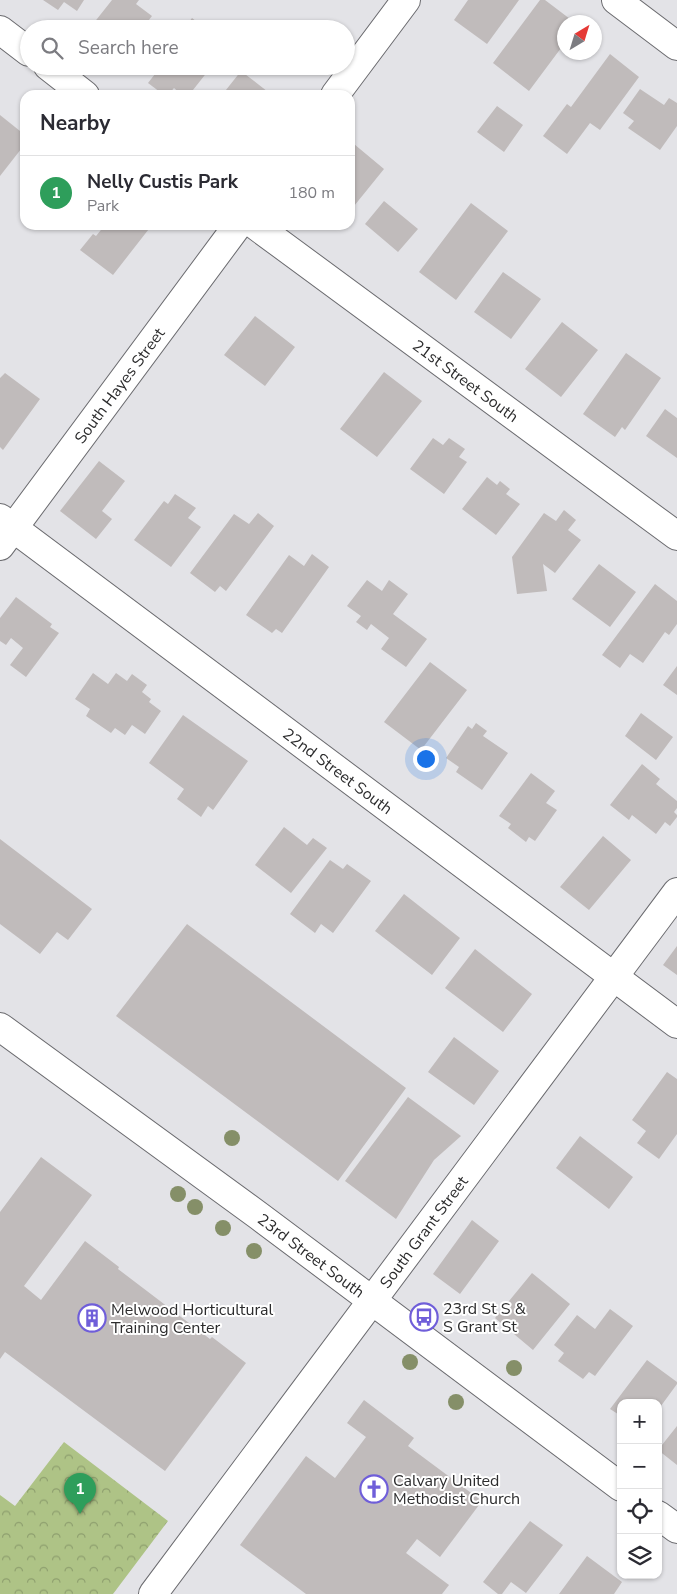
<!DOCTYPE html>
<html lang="en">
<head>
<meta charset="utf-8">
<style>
	body { margin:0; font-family:"Nunito Sans",sans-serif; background:#f2f2f3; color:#2b2b33 }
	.controls { position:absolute; right:15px; bottom:15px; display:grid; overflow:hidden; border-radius:10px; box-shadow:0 1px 4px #0004 }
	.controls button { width:45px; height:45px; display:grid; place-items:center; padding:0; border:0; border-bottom:1px solid #e1e1e2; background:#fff; color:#2b2b33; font:25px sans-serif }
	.compass { position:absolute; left:557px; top:15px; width:45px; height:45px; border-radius:50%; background:#fff; box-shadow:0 1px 4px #0004; rotate:38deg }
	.you { position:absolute; left:425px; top:758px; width:18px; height:18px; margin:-12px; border:4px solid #fff; border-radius:50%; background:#1a73e8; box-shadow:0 0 0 8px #1a73e833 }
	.badge { display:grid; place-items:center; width:32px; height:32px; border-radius:50%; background:#d93025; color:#fff; font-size:16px; font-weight:700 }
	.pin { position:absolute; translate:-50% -41px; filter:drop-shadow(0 1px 2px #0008) }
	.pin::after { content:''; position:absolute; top:26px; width:18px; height:15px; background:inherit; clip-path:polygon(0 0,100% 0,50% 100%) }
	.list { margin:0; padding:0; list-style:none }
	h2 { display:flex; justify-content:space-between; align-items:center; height:65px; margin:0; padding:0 20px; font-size:21px }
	h2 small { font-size:16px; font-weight:400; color:#7c7c81 }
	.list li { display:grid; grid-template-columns:32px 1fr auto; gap:15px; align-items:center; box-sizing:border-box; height:75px; padding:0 20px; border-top:1px solid #e1e1e2 }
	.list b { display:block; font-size:19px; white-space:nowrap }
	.list p { margin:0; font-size:16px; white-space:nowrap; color:#7c7c81 }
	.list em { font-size:16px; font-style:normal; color:#7c7c81 }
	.icon { flex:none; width:28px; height:28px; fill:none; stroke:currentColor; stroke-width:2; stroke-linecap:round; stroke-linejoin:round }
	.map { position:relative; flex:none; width:677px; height:1594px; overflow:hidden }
	.search { position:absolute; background:#fff; box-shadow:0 1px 4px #0004; left:20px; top:20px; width:335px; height:55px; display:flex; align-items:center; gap:12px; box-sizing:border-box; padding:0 18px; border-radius:28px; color:#7c7c81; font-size:19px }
	.panel { position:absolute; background:#fff; box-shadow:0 1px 4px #0004; left:20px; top:90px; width:335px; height:140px; border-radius:15px }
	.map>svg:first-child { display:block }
</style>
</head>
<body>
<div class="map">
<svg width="677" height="1594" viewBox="0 0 677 1594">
	<defs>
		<pattern id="park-crowns" width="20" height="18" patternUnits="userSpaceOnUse" patternTransform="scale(1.25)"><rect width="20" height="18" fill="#aec386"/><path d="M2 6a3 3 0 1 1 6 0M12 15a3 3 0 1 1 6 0" fill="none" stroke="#8e9f6e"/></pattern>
	</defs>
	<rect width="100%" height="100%" fill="#e3e3e7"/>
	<path fill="url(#park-crowns)" d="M64 1442 168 1521 113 1594H0V1495L15 1506Z"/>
	<path fill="#c0bbbb" d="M43 0H84L77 11 64 2 58 10Z
		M112 0H139L136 4 152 16 142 29H99L93 24Z
		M468 0H519L487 44 454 20Z
		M540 0H545L574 22H564V44L529 91 493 63Z
		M192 18 206 29H184Z
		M290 21 301 29H284Z
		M610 54 639 77 600 130 590 123 567 154 543 136 567 104 571 107Z
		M155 66H212L189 95H182L174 88 168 95H164L148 83 155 74 151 71Z
		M241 71 272 95H222Z
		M640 89 664 105 669 98 677 103V126L660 150 628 128 634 121 623 113Z
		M497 106 523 125 504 152 477 132Z
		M0 115 25 135V144L0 176Z
		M354 144 384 169 350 211V149Z
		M384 201 418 229 398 252 365 224Z
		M471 203 508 231 456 300 419 272Z
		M105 225H152L113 275 80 250 93 234 96 236Z
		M503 272 541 299 511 339 474 312Z
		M255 316 295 347 265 386 224 355Z
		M562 322 598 350 561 397 525 369Z
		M626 353 661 378 625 430 622 427 615 437 583 414Z
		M384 372 422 401 377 457 340 429Z
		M5 373 40 399 3 450 0 447V378Z
		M665 409 677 418V458L646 436Z
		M433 438 443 445 449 438 465 449 459 457 467 462 444 494 410 469Z
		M99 461 125 481 102 511 112 519 96 539 60 511Z
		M487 477 497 485 500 481 510 489 506 494 520 504 496 535 462 509Z
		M175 494 196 508 188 518 201 527 171 567 134 540 164 501 168 504Z
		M564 510 576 520 568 530 581 540 555 573 543 564 547 591 517 594 512 557 544 513 556 521Z
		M258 513 274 526 226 591 220 586 215 592 190 573 234 514 249 524Z
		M312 554 329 567 282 633 276 629 272 633 246 615 289 555 304 566Z
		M599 564 636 592 610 627 572 599Z
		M367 580 382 591 389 580 408 594 393 614 427 639 406 667 381 649 389 638 371 624 367 630 356 622 361 616 347 606Z
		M655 584 677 601V624L669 635 665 632 643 663 630 654 620 668 602 655Z
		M16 597 52 624 50 627 59 633 26 677 10 665 23 648 11 638 6 645 0 641V618Z
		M430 662 467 690 421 750 384 722Z
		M677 666V695L663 685Z
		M93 673 108 684 116 673 127 681 132 674 147 685 142 692 151 699 149 702 161 711 145 734 132 725 125 735 115 728 111 733 86 716 90 709 75 699Z
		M641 713 673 737 656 760 625 736Z
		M183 715 248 761 213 810 208 806 201 817 177 799 184 789 149 763Z
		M476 723 487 731 483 736 508 753 482 790 456 772 459 767 446 758 468 726 472 729Z
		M642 764 660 779 656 784 677 801V808L674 812 677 815V817L670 826 665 822 656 834 632 815 629 820 610 805Z
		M531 773 555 791 546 803 557 810 535 841 529 837 526 842 508 828 511 824 499 816Z
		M284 827 307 845 313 838 327 848 291 893 255 865Z
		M603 836 631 860 589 910 560 887Z
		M0 839 92 909 68 940 57 932 40 954 0 924Z
		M330 860 343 869 347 864 371 881 333 933 321 924 315 933 290 914Z
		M404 894 460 938 432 975 375 931Z
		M187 924 406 1088 338 1181 116 1016Z
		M677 946V975L663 965Z
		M475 949 532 994 503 1032 445 988Z
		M454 1037 499 1071 474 1105 428 1072Z
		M667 1072 677 1079V1134L659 1159 637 1143 646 1131 632 1120Z
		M408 1097 461 1136 434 1160 396 1219 345 1181Z
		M580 1136 633 1177 609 1209 556 1168Z
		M41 1157 92 1195 24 1286 41 1300 85 1241 119 1267 118 1269 210 1339 212 1337 246 1363 165 1471 5 1352 0 1359V1212Z
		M472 1220 499 1241 460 1294 433 1274Z
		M532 1273 570 1304 533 1350 495 1318Z
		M610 1309 633 1326 595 1376 589 1372 583 1379 558 1361 564 1353 554 1345 577 1315 595 1329Z
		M647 1360 677 1382V1384L658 1410V1403H621V1416L610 1409Z
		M364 1400 414 1438 408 1446 482 1501 440 1557 417 1539 406 1553 449 1585 442 1594H306L240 1545 306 1456 335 1478 366 1437 347 1423Z
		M677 1426V1465L658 1450Z
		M530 1521 563 1545 526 1593 511 1582 502 1594H498L483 1582Z
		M587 1556 622 1582 614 1594H559Z"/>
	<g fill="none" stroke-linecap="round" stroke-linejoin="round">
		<g stroke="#6b6b6f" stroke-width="30">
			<g id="minor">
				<path d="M616 0 677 46"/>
				<path d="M0 30 29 52"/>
				<path d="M48 66 85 95"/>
				<path d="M335 95 406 0"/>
				<path id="s1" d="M255 225 677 536"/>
				<path id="s2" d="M0 518 677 1024"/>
				<path id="s3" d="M0 546 238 225"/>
				<path id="s4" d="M0 1027 259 1216 621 1487"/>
				<path d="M658 1515 677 1529"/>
				<path id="s5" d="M153 1594 677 892"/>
			</g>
		</g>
		<use href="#minor" stroke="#fff" stroke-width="28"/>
	</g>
	<g fill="#858f68">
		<circle cx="232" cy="1138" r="8"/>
		<circle cx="178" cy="1194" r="8"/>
		<circle cx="195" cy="1207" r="8"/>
		<circle cx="223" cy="1228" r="8"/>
		<circle cx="254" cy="1251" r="8"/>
		<circle cx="410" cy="1362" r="8"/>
		<circle cx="514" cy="1368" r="8"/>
		<circle cx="456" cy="1402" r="8"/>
	</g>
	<defs>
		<g id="bus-ring" transform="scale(1.4375)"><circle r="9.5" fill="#fff" stroke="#6f5ed9" stroke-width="1.5"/><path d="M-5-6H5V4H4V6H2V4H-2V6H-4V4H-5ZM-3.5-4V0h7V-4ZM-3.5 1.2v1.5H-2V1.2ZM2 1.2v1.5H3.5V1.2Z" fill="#6f5ed9"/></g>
		<g id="building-ring" transform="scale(1.4375)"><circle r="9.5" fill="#fff" stroke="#6f5ed9" stroke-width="1.5"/><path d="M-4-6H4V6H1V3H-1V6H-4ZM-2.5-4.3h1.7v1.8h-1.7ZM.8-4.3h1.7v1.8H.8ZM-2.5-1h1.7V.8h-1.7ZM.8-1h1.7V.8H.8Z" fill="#6f5ed9"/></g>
		<g id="church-ring" transform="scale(1.4375)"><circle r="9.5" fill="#fff" stroke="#6f5ed9" stroke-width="1.5"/><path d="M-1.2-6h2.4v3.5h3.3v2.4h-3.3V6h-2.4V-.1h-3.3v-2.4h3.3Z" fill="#6f5ed9"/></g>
	</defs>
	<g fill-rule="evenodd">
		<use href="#bus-ring" x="424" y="1317"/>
		<use href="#building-ring" x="92" y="1318"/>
		<use href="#church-ring" x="374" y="1489"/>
	</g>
	<g text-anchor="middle" stroke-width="4" stroke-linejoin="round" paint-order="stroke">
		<g font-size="16" fill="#2c2c2d" stroke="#fff">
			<text dy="6" stroke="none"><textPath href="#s1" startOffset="262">21st Street South</textPath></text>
			<text dy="6" stroke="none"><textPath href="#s3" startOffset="200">South Hayes Street</textPath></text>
			<text dy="6" stroke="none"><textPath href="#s2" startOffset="422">22nd Street South</textPath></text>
			<text dy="6" stroke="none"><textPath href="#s5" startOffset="452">South Grant Street</textPath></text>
			<text dy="6" stroke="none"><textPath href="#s4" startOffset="386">23rd Street South</textPath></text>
		</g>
		<g font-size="16" fill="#2c2c2d" stroke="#fff" text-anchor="start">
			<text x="443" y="1314">23rd St S &amp;<tspan x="443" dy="18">S Grant St</tspan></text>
			<text x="111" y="1315">Melwood Horticultural<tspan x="111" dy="18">Training Center</tspan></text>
			<text x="393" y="1486">Calvary United<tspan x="393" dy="18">Methodist Church</tspan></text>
		</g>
	</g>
</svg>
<div class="controls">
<button>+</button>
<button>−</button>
<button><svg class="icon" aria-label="locate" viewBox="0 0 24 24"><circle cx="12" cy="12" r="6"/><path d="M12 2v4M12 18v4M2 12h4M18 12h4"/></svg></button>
<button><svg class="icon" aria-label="layers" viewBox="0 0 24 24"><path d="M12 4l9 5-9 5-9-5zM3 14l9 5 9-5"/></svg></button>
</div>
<svg class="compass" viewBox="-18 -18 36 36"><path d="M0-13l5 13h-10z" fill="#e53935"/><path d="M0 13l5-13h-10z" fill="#7c7c81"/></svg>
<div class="you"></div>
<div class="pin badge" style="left:80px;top:1514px;background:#2e9e5b">1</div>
<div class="search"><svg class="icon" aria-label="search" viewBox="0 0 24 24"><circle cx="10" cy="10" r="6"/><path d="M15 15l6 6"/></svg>Search here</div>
<section class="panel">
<h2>Nearby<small></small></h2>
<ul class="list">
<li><span class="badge" style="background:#2e9e5b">1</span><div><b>Nelly Custis Park</b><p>Park</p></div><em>180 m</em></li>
</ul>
</section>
</div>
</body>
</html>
